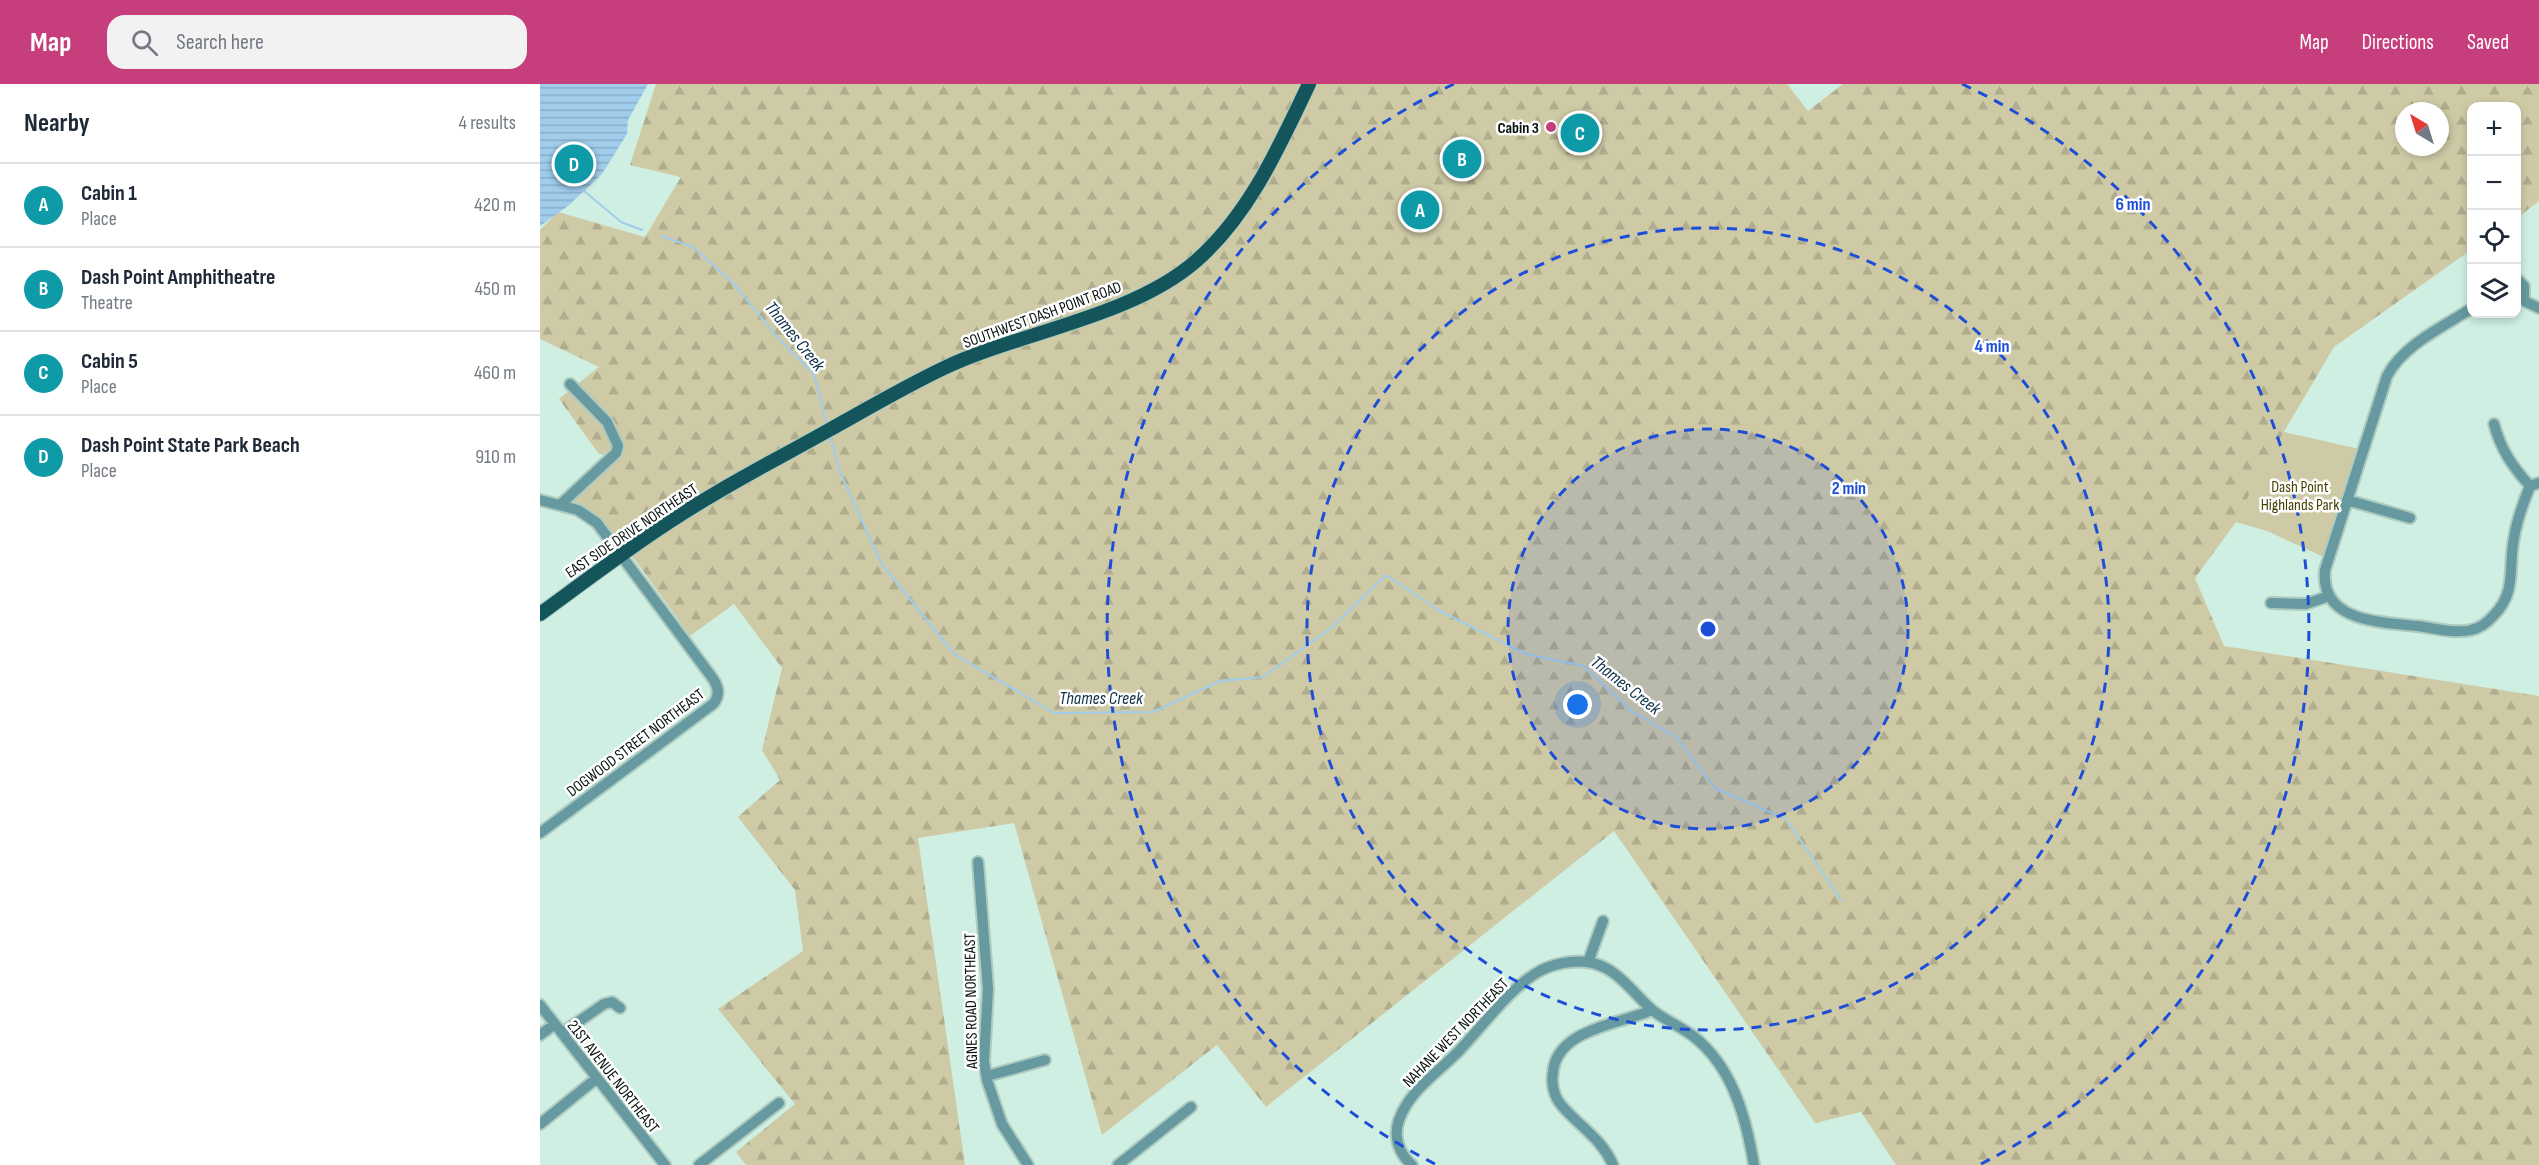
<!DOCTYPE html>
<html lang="en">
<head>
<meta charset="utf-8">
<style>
	body { margin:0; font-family:"Sofia Sans Condensed",sans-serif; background:#f2f2f3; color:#1f2937 }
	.controls { position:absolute; right:18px; top:18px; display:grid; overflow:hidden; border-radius:12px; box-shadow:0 3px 9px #0003 }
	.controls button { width:54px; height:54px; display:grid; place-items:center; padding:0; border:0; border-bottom:2px solid #e0e1e3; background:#fff; color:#1f2937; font:30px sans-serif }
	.compass { position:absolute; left:1855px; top:18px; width:54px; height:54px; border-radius:50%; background:#fff; box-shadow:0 3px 9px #0003; rotate:322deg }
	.you { position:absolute; left:1038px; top:621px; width:21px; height:21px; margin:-15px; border:4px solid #fff; border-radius:50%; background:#1a73e8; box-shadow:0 0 0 9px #1a73e833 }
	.badge { display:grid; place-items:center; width:39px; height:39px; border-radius:50%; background:#c63e7b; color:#fff; font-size:20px; font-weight:700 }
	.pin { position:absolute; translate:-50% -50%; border:3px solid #fff; box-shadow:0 2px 6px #0006 }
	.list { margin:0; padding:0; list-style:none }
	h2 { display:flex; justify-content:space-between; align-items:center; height:78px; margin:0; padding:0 24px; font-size:26px }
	h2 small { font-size:20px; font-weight:400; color:#747a83 }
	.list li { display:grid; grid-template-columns:39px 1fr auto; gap:18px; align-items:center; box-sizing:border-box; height:84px; padding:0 24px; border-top:2px solid #e0e1e3 }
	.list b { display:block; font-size:22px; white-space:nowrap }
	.list p { margin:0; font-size:20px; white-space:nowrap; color:#747a83 }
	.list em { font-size:20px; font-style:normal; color:#747a83 }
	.icon { flex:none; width:33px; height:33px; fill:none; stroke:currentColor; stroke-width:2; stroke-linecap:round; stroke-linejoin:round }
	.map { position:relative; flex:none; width:1999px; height:1081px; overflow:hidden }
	header { display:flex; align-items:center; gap:36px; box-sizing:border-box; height:84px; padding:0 30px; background:#c63e7b; color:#fff }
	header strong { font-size:28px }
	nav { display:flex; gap:33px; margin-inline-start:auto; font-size:21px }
	.search { width:420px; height:54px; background:#f2f2f3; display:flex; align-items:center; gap:15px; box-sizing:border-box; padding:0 21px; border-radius:18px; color:#747a83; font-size:22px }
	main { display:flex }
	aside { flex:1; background:#fff }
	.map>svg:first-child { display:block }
</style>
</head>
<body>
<header>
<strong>Map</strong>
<div class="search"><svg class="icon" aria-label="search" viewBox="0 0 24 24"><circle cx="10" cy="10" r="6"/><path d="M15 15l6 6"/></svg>Search here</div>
<nav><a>Map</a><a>Directions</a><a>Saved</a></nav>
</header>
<main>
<aside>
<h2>Nearby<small>4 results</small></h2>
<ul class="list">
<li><span class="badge" style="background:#0f9aa8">A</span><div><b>Cabin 1</b><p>Place</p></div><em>420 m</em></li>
<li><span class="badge" style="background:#0f9aa8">B</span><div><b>Dash Point Amphitheatre</b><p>Theatre</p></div><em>450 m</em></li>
<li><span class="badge" style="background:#0f9aa8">C</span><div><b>Cabin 5</b><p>Place</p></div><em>460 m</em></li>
<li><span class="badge" style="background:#0f9aa8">D</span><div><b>Dash Point State Park Beach</b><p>Place</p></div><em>910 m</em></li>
</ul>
</aside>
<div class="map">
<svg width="1999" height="1081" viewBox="0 0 1999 1081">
	<defs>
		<pattern id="forest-firs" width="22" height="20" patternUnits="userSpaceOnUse" patternTransform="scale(1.5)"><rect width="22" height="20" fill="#cfcaa6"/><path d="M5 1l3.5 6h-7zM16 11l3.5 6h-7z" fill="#b0ac8e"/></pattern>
		<pattern id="water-rules" width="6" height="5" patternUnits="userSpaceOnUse" patternTransform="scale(1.5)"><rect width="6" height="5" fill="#a0cdec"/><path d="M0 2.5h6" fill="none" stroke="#88afc9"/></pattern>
	</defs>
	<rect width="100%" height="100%" fill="#ceefe2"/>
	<path fill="url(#forest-firs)" fill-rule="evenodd" d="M116 0H1247L1268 27 1303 0H1999V117L1977 134 1976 22H1932L1931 166 1794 263 1722 385 1696 438 1655 494 1684 562 1999 612V1081H1356L1321 1028 1275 1039 1074 747 726 1023 677 961 562 1051 474 739 378 754 425 1081H206L196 1068 255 1020 178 925 263 867 255 806 198 733 240 696 222 666 242 584 194 520 150 552 80 455 51 431 25 419 82 373 59 370 19 315 59 283 0 255V146L18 128 105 153 141 93 90 81ZM1864 27H1900V63H1864Z"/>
	<path fill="#cfcaa6" d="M1744 348 1824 366 1788 475 1727 447 1696 438 1721 386Z"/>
	<path fill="url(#water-rules)" d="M0 0H108L88 36 87 50 62 90 28 122 0 142Z"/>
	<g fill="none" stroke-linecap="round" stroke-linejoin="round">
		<path stroke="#a0cdec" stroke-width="2" d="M43 106 81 138 102 146
			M121 152 153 163 193 199 236 252 274 290 287 341
			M290 352 300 388 341 479 414 570 514 629 613 628 680 597 723 593 791 544 846 491 900 527 986 570 1044 582 1091 627 1136 653 1175 704 1246 735 1301 816"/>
		<g stroke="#aecbc0" stroke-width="14">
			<path id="minor" d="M1976 194 1984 202V215
				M1976 213 1999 224
				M1932 224C1903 243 1863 261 1847 292L1785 486C1780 538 1840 538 1877 542 1894 544 1914 550 1931 546 1941 544 1948 538 1954 531 1977 508 1968 483 1974 454 1977 436 1983 419 1990 402L1999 399
				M1954 340C1961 366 1972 382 1990 402
				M0 416 38 426 57 439 171 592C178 601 181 611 173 620L0 749
				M1807 416 1870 434
				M21 420 76 369 78 362 67 338 30 300
				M1731 519 1766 520 1789 512
				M438 778 448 905 444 977 447 996 462 1040 488 1081
				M1048 878 1063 837
				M0 921 125 1081
				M22 949 64 920 72 918 80 924
				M0 951 15 940
				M447 992 505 976
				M0 1040 57 994
				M159 1081 239 1019
				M578 1081 651 1023
				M872 1081C859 1070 853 1053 859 1036 869 1007 897 989 918 968 941 944 970 904 998 888 1012 880 1031 876 1047 878 1075 881 1092 908 1111 925 1124 936 1140 942 1153 952 1193 983 1206 1034 1214 1081
				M1073 1081C1062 1055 1040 1043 1022 1022 1014 1013 1011 1000 1013 988 1017 945 1080 940 1112 926"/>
		</g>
		<g stroke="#aecbc0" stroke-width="16">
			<path id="major" d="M0 530C56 489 111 447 171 412 209 389 250 368 289 346 327 325 364 303 404 284 480 248 592 233 656 177 709 131 739 63 769 0"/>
		</g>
		<use href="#minor" stroke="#669aa0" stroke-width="10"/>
		<use href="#major" stroke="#13555b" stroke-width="14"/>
	</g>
	<circle cx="1168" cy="545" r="200" fill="#1d4ed8" fill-opacity=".12"/>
	<g fill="none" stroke="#1d4ed8" stroke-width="3" stroke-dasharray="10 8">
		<circle cx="1168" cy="545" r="200"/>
		<circle cx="1168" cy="545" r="401"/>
		<path d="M895 1080A601 601 0 0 1 914 0M1422 0A601 601 0 0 1 1441 1080"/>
	</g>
	<circle fill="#c63e7b" stroke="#fff" stroke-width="2" cx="1011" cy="43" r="6"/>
	<g text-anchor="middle" stroke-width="5" stroke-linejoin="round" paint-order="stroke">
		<g font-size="16" font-weight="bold" fill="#06110d" stroke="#fff" text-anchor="end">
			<text x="999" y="49">Cabin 3</text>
		</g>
		<g font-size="16" fill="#06110d" stroke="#fff">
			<text transform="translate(502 230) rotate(-20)" y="6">SOUTHWEST DASH POINT ROAD</text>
			<text transform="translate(91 446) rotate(-34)" y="6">EAST SIDE DRIVE NORTHEAST</text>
			<text transform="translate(95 658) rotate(-37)" y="6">DOGWOOD STREET NORTHEAST</text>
			<text transform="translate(430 917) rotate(-91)" y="6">AGNES ROAD NORTHEAST</text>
			<text transform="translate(915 948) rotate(-46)" y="6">NAHANE WEST NORTHEAST</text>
			<text transform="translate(74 992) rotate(52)" y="6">21ST AVENUE NORTHEAST</text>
		</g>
		<g font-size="16" fill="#484002" stroke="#fff">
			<text x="1760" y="408">Dash Point<tspan x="1760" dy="18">Highlands Park</tspan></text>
		</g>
		<g font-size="18" font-style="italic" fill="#0c3147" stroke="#fff">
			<text transform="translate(255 252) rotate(51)" y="6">Thames Creek</text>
			<text transform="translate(1086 601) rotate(38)" y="6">Thames Creek</text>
			<text x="561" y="620">Thames Creek</text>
		</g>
	</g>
	<circle cx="1168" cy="545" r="9" fill="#1d4ed8" stroke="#fff" stroke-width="3"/>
	<g font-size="18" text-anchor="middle" font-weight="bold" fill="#1d4ed8" stroke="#fff" stroke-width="5" stroke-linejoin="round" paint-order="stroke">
		<text x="1593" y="126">6 min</text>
		<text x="1452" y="268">4 min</text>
		<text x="1309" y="410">2 min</text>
	</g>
</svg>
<div class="controls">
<button>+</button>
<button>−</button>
<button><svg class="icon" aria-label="locate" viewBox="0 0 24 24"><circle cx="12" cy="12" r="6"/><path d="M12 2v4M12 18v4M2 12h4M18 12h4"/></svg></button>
<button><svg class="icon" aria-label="layers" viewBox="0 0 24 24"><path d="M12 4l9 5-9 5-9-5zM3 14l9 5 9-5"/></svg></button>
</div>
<svg class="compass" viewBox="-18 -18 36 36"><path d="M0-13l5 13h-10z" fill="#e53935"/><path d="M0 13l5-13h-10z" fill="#747a83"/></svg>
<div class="you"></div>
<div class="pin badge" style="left:880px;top:126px;background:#0f9aa8">A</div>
<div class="pin badge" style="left:922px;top:75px;background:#0f9aa8">B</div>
<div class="pin badge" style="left:1040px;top:49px;background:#0f9aa8">C</div>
<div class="pin badge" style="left:34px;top:80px;background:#0f9aa8">D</div>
</div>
</main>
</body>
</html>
